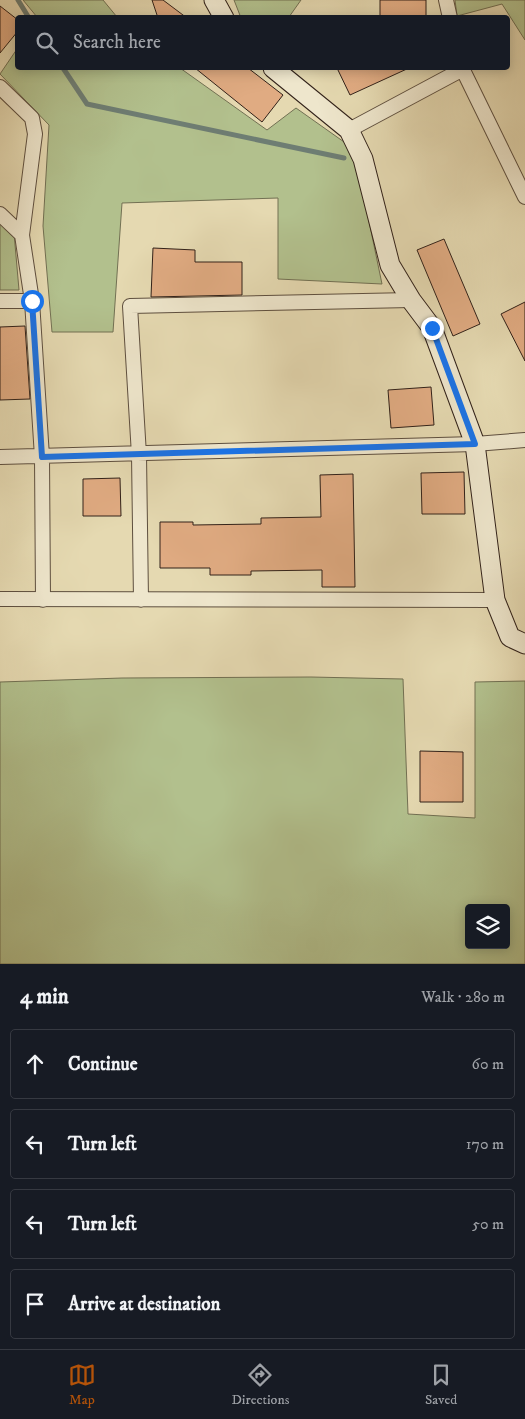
<!DOCTYPE html>
<html lang="en">
<head>
<meta charset="utf-8">
<style>
	body { margin:0; font-family:"IM FELL DW Pica",serif; background:#242831; color:#f1f3f6 }
	.controls { position:absolute; right:15px; bottom:15px; display:grid; overflow:hidden; border-radius:5px; box-shadow:0 2px 12px #0003 }
	.controls button { width:45px; height:45px; display:grid; place-items:center; padding:0; border:0; border-bottom:1px solid #363941; background:#171b24; color:#f1f3f6; font:25px sans-serif }
	.stop { position:absolute; width:15px; height:15px; margin:-11px; border:4px solid #1a73e8; border-radius:50%; background:#fff }
	.stop.end { background:#1a73e8; border-color:#fff; box-shadow:0 1px 5px #0008 }
	.list { margin:0; padding:0; list-style:none }
	h2 { display:flex; justify-content:space-between; align-items:center; height:65px; margin:0; padding:0 20px; font-size:21px }
	h2 small { font-size:16px; font-weight:400; color:#9ea1a6 }
	.list li { display:grid; grid-template-columns:32px 1fr auto; gap:15px; align-items:center; box-sizing:border-box; height:70px; margin:0 10px 10px; padding:0 10px; border:1px solid #363941; border-radius:5px }
	.list b { display:block; font-size:19px; white-space:nowrap }
	.list em { font-size:16px; font-style:normal; color:#9ea1a6 }
	.icon { flex:none; width:28px; height:28px; fill:none; stroke:currentColor; stroke-width:2; stroke-linecap:round; stroke-linejoin:round }
	.map { position:relative; flex:none; width:525px; height:964px; overflow:hidden }
	.search { position:absolute; background:#171b24; box-shadow:0 2px 12px #0003; left:15px; right:15px; top:15px; height:55px; display:flex; align-items:center; gap:12px; box-sizing:border-box; padding:0 18px; border-radius:5px; color:#9ea1a6; font-size:19px }
	.sheet { height:385px; background:#171b24 }
	nav { display:flex; justify-content:space-around; align-items:center; box-sizing:border-box; height:70px; border-top:1px solid #363941; background:#171b24; font-size:14px; color:#9ea1a6 }
	nav a { display:grid; justify-items:center; gap:2px }
	nav .on { color:#b45309 }
	.map>svg:first-child { display:block }
</style>
</head>
<body>
<div class="map">
<svg width="525" height="964" viewBox="0 0 525 964">
	<rect width="100%" height="100%" fill="#e5d9b1"/>
	<filter id="stains"><feTurbulence type="fractalNoise" baseFrequency=".004" numOctaves="4"/><feColorMatrix values="0 0 0 0 .2 0 0 0 0 .09 0 0 0 0 .02 0 0 0 .5 -.17"/></filter>
	<radialGradient id="worn" r=".72"><stop offset=".6" stop-color="#630" stop-opacity="0"/><stop offset="1" stop-color="#630" stop-opacity=".3"/></radialGradient>
	<path fill="#b2c08d" stroke="#727053" fill-rule="evenodd" d="M23 0H103L117 17H37Z
		M234 0H301L289 17 241 18Z
		M455 0H525V40L502 4 457 16Z
		M17 49 18 68H180L267 130 296 108 354 149 382 284 278 279V198L122 203 113 332H52L43 226 49 125 0 74Z
		M0 221 14 233 19 290H0Z
		M311 677 403 679 408 814 475 818V682L525 681V964H0V682L122 678ZM469 908H506V945H469Z"/>
	<g fill="none" stroke-linecap="round" stroke-linejoin="round">
		<path stroke="#6e7d73" stroke-width="5" d="M18 0 29 18
			M63 68 87 104 344 158"/>
	</g>
	<path fill="#e0ab82" stroke="#312119" d="M152 0H163L187 18H158Z
		M380 0H426V18H380Z
		M0 6 18 20V31L0 53Z
		M195 68H248L283 95 262 122Z
		M337 68H409L350 95Z
		M444 239 480 324 453 336 417 250Z
		M153 248 195 250V262H242V295L151 297Z
		M525 302V361L501 314Z
		M25 326 30 399 0 400V327Z
		M431 387 434 425 391 428 388 390Z
		M464 472 465 514H422L421 473Z
		M353 474 355 587H322V570L251 571V575H210V568H160V522H193V525L261 524V518L321 517 320 475Z
		M120 478 121 516H83V479Z
		M420 751 463 752V802H420Z"/>
	<g fill="none" stroke-linecap="round" stroke-linejoin="round">
		<g stroke="#5e4f3f" stroke-width="16">
			<path id="street" d="M446 0 450 18
				M462 68 525 197
				M0 87 32 118 35 134 22 235 32 301 42 457 43 600
				M349 130 463 69
				M0 214 22 235
				M0 301H32
				M0 457 475 444 525 440
				M0 599 495 600
				M141 600 139 455 130 306 411 300"/>
		</g>
		<g stroke="#312119" stroke-width="21">
			<path id="secondary" d="M214 0 224 18
				M273 68 349 130 363 159 390 265 411 300 432 328 475 444 495 600 510 637 525 644"/>
		</g>
		<use href="#street" stroke="#eee6cc" stroke-width="14"/>
		<use href="#secondary" stroke="#eee6cc" stroke-width="19"/>
	</g>
	<g fill="none" stroke-linecap="round" stroke-linejoin="round">
		<path stroke="#1a73e8" stroke-width="6" d="M32 301 42 457 475 444 432 328"/>
	</g>
	<rect width="100%" height="100%" filter="url(#stains)"/>
	<rect width="100%" height="100%" fill="url(#worn)"/>
</svg>
<div class="controls">
<button><svg class="icon" aria-label="layers" viewBox="0 0 24 24"><path d="M12 4l9 5-9 5-9-5zM3 14l9 5 9-5"/></svg></button>
</div>
<div class="stop" style="left:32px;top:301px"></div>
<div class="stop end" style="left:432px;top:328px"></div>
<div class="search"><svg class="icon" aria-label="search" viewBox="0 0 24 24"><circle cx="10" cy="10" r="6"/><path d="M15 15l6 6"/></svg>Search here</div>
</div>
<section class="sheet">
<h2>4 min<small>Walk · 280 m</small></h2>
<ul class="list">
<li><svg class="icon" aria-label="ahead" viewBox="0 0 24 24"><path d="M12 20V5M6 11l6-6 6 6"/></svg><div><b>Continue</b></div><em>60 m</em></li>
<li><svg class="icon" aria-label="left" viewBox="0 0 24 24"><path d="M17 20v-9H6M10 6l-5 5 5 5"/></svg><div><b>Turn left</b></div><em>170 m</em></li>
<li><svg class="icon" aria-label="left" viewBox="0 0 24 24"><path d="M17 20v-9H6M10 6l-5 5 5 5"/></svg><div><b>Turn left</b></div><em>50 m</em></li>
<li><svg class="icon" aria-label="arrive" viewBox="0 0 24 24"><path d="M6 21V4h12l-3 4 3 4H6"/></svg><div><b>Arrive at destination</b></div></li>
</ul>
</section>
<nav>
<a class="on"><svg class="icon" aria-label="map" viewBox="0 0 24 24"><path d="M3 6l6-2 6 2 6-2v14l-6 2-6-2-6 2zM9 4v14M15 6v14"/></svg>Map</a>
<a><svg class="icon" aria-label="directions" viewBox="0 0 24 24"><path d="M12 3l9 9-9 9-9-9zM9 14v-3h6M13 9l2 2-2 2"/></svg>Directions</a>
<a><svg class="icon" aria-label="saved" viewBox="0 0 24 24"><path d="M7 4h10v16l-5-4-5 4z"/></svg>Saved</a>
</nav>
</body>
</html>
